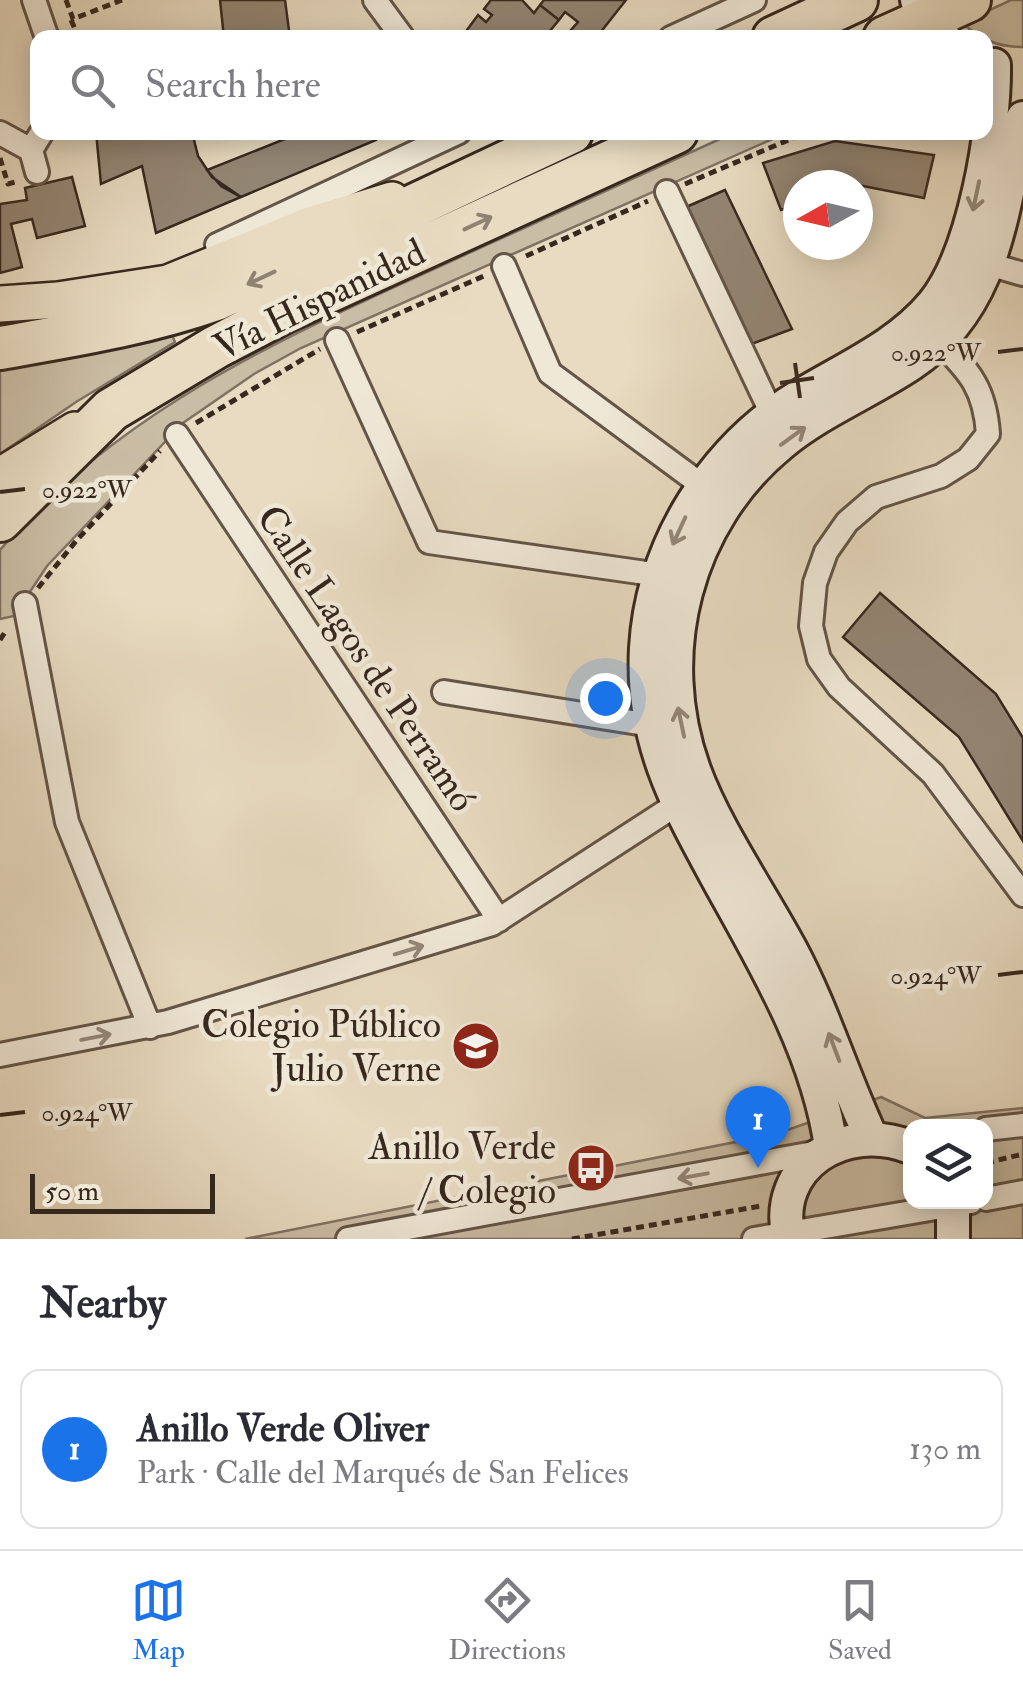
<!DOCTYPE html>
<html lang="en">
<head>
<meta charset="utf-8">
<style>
	body { margin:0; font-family:"IM FELL Double Pica",serif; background:#f7f7f7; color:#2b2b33 }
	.controls { position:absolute; right:30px; bottom:30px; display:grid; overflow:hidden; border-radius:20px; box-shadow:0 5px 25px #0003 }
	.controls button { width:90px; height:90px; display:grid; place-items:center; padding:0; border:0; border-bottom:2px solid #e1e1e2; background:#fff; color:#2b2b33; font:50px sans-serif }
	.compass { position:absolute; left:783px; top:170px; width:90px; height:90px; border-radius:50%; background:#fff; box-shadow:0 5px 25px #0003; rotate:262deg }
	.scale { position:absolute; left:30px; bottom:25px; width:185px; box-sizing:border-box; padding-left:10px; border:5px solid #37281e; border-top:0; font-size:28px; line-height:35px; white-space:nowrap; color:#37281e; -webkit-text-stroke:8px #f0e8d7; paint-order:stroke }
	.you { position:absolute; left:605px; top:698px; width:35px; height:35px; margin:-25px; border:8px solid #fff; border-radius:50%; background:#1a73e8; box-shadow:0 0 0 15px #1a73e833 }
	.badge { display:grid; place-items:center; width:65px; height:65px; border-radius:50%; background:#1a73e8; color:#fff; font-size:32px; font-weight:700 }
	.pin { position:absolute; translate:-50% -82px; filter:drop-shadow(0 2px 5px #0008) }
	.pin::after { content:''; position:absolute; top:52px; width:35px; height:30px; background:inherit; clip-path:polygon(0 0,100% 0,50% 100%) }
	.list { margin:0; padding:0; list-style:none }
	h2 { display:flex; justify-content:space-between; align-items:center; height:130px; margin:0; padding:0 40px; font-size:42px }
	h2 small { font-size:32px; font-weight:400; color:#7c7c81 }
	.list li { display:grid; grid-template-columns:65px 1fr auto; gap:30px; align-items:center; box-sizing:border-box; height:160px; margin:0 20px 20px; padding:0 20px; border:2px solid #e1e1e2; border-radius:20px }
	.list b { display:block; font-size:38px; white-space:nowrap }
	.list p { margin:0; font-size:32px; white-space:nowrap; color:#7c7c81 }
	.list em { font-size:32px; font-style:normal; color:#7c7c81 }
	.icon { flex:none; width:55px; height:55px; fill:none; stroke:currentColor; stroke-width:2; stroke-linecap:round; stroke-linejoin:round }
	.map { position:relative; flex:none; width:1023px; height:1239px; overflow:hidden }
	.search { position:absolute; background:#fff; box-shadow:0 5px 25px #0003; left:30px; right:30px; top:30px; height:110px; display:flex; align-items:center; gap:25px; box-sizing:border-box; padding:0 35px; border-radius:20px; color:#7c7c81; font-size:38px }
	.sheet { height:310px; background:#fff }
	nav { display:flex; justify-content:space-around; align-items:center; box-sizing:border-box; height:140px; border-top:2px solid #e1e1e2; background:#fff; font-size:28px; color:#7c7c81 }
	nav a { display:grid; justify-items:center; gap:5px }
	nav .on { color:#1a73e8 }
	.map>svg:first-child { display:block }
</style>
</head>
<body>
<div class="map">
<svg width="1023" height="1239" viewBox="0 0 1023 1239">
	<rect width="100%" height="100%" fill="#e8dbc1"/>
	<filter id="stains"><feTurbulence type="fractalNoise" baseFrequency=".002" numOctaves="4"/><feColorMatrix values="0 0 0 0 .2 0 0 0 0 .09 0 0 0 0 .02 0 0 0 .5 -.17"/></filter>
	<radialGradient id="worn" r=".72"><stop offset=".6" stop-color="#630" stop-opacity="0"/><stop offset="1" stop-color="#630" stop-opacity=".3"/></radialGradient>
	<path fill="#cabda5" stroke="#807262" stroke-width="2.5" fill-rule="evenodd" d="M1011 0H1023V47C996 47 981 39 962 23Z
		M733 133H786L301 348 254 374 183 423 47 566 14 616 0 619V550C115 414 277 340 436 268 535 223 634 178 733 133Z
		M170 331 175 342 76 402 0 454V362Z
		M881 1097 925 1118 1023 1108V1239H245L776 1134ZM910 1126H986V1202H910Z"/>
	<path fill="#938573" stroke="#37281e" stroke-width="2.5" d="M220 0H285L290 38H266V33L250 38H224Z
		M491 0H522L534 13 540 5 559 20 544 38H461L478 15 486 22 492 15 484 9Z
		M544 0H626L596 38H580L571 30 578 22 565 12 559 20 540 5Z
		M96 132H192L198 156 212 177 241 197 156 233 142 166 101 184Z
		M284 132H375L376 140 241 197 221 186 207 170 285 139Z
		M835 141 934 155 924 198 858 185H798V204L781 210 763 163Z
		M72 177 85 226 37 238 32 219 11 224 22 267 0 273V204L27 200 25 188Z
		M725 190 792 329 746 346 684 208Z
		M880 593 996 694 1023 738V841L959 737 843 637Z"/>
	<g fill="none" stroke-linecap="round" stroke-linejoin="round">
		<g stroke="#635547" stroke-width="28">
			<path id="street" d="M34 0 47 38
				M375 0 403 38
				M671 38 754 0
				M0 133 31 150
				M37 172 31 150 42 132
				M667 192 772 414
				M217 245 459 132
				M988 264 1023 274
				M504 266 550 373 703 486
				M337 340 429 542 660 575
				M939 341C970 372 985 389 988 434L968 459 941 476 876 497 847 522 826 552 815 583 811 626 819 659 839 687 933 774 1023 895
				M177 435 499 920
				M25 604 67 822 150 1027
				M444 692 651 725
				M0 1055 168 1022 492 924 668 810 676 804 685 790
				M986 1129 1023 1125
				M986 1199 1023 1192
				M348 1239 819 1152
				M754 1239 971 1202"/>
		</g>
		<g stroke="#37281e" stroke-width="38">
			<path id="secondary" d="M917 0 927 19 944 38
				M871 1137C842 1075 823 1010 791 950 761 894 715 828 694 770 652 654 685 522 782 443 821 411 869 392 911 364 997 306 1001 210 1023 118
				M831 1147C818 1053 765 964 720 883 677 804 641 741 646 648 652 544 714 447 803 394 848 367 899 345 933 304 974 254 995 129 994 65
				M953 1202V1239
				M789 1239C771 1165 846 1121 910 1147"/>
		</g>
		<g stroke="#37281e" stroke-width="40">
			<path id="primary" d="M0 304 58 300 168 283 310 225 392 200
				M0 476 75 430"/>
		</g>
		<g stroke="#37281e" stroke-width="48">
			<path id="highway" d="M774 38 856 0
				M885 38 969 0
				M0 348C74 335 145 324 216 299L571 132
				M0 520 111 410 216 347 283 312 676 132"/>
		</g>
		<path stroke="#37281e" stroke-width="5" stroke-dasharray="8 5" stroke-linecap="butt" d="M66 0 73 19 122 0
			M71 20 79 38
			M0 158 8 184 19 181
			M685 184 807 132
			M526 256 648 201
			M357 332 484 276
			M196 423 320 349
			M38 588 76 541 160 451
			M0 640 7 629
			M986 1163 1023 1154
			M572 1239 761 1206"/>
		<use href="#street" stroke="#f0e8d7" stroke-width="22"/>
		<use href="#secondary" stroke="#f0e8d7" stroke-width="32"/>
		<use href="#primary" stroke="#e8dbc1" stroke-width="35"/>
		<use href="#highway" stroke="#e8dbc1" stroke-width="42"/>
	</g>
	<defs><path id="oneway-shaft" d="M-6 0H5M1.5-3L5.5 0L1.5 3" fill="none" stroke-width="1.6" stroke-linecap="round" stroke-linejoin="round" transform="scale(2.5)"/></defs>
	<g stroke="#94887a">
		<use href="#oneway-shaft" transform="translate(976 196) rotate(102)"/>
		<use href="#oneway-shaft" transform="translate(793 436) rotate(-36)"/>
		<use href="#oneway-shaft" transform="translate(679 531) rotate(115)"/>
		<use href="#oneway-shaft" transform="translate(681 722) rotate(-102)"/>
		<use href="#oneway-shaft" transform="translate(409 950) rotate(-17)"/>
		<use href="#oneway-shaft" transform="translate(96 1037) rotate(-11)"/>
		<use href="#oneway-shaft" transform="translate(834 1047) rotate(-111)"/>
		<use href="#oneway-shaft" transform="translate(693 1176) rotate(170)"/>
	</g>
	<g stroke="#908270">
		<use href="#oneway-shaft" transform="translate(478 223) rotate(-25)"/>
		<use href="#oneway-shaft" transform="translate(261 278) rotate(155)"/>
	</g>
	<path fill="none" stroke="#37281e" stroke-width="4" d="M998 352 1023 349M795 363 800 398M780 383 814 378M0 492 25 489M998 975 1023 972M0 1115 25 1112"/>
	<defs>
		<g id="school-disc" transform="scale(2.5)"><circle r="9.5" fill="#8f2418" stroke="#f0e8d7"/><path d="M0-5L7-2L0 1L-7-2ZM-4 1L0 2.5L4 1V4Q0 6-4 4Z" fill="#fff"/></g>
		<g id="bus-disc" transform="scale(2.5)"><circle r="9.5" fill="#8f2418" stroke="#f0e8d7"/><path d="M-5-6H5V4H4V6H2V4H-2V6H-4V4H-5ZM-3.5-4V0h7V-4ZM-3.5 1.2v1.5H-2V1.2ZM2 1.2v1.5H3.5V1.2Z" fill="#fff"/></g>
	</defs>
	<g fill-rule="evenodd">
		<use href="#school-disc" x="476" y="1046"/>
		<use href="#bus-disc" x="591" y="1168"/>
	</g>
	<g text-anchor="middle" stroke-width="9" stroke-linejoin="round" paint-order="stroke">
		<g font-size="38" fill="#37281e" stroke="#f0e8d7">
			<text transform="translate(319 299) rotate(-26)" y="13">Vía Hispanidad</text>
			<text transform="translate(367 658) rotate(56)" y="13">Calle Lagos de Perramó</text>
		</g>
		<g font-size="38" fill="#37281e" stroke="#f0e8d7" text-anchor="end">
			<text x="441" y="1037">Colegio Público<tspan x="441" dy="44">Julio Verne</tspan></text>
			<text x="556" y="1159">Anillo Verde<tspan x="556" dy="44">/ Colegio</tspan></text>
		</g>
	</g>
	<g font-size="25" text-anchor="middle" fill="#37281e" stroke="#f0e8d7" stroke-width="9" stroke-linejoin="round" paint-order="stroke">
		<text x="936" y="361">0.922°W</text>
		<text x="87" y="498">0.922°W</text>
		<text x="936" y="984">0.924°W</text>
		<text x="87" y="1121">0.924°W</text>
	</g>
	<rect width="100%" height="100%" filter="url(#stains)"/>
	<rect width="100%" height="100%" fill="url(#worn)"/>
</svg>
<div class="controls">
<button><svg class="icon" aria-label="layers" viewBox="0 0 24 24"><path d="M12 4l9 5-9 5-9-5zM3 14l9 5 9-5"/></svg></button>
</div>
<svg class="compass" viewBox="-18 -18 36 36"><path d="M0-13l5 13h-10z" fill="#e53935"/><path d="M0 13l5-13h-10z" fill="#7c7c81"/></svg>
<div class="scale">50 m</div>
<div class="you"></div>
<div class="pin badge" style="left:758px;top:1168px">1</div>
<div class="search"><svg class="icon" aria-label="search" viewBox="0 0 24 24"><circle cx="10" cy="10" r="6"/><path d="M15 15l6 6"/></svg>Search here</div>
</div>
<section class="sheet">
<h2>Nearby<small></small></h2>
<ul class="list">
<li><span class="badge">1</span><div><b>Anillo Verde Oliver</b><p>Park · Calle del Marqués de San Felices</p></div><em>130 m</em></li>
</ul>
</section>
<nav>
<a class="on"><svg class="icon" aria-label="map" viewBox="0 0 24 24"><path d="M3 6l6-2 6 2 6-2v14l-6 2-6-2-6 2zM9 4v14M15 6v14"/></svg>Map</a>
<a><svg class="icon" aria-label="directions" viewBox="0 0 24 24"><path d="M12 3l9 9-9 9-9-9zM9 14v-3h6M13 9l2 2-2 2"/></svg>Directions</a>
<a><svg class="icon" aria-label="saved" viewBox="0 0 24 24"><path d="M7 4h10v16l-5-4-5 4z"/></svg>Saved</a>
</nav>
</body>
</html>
